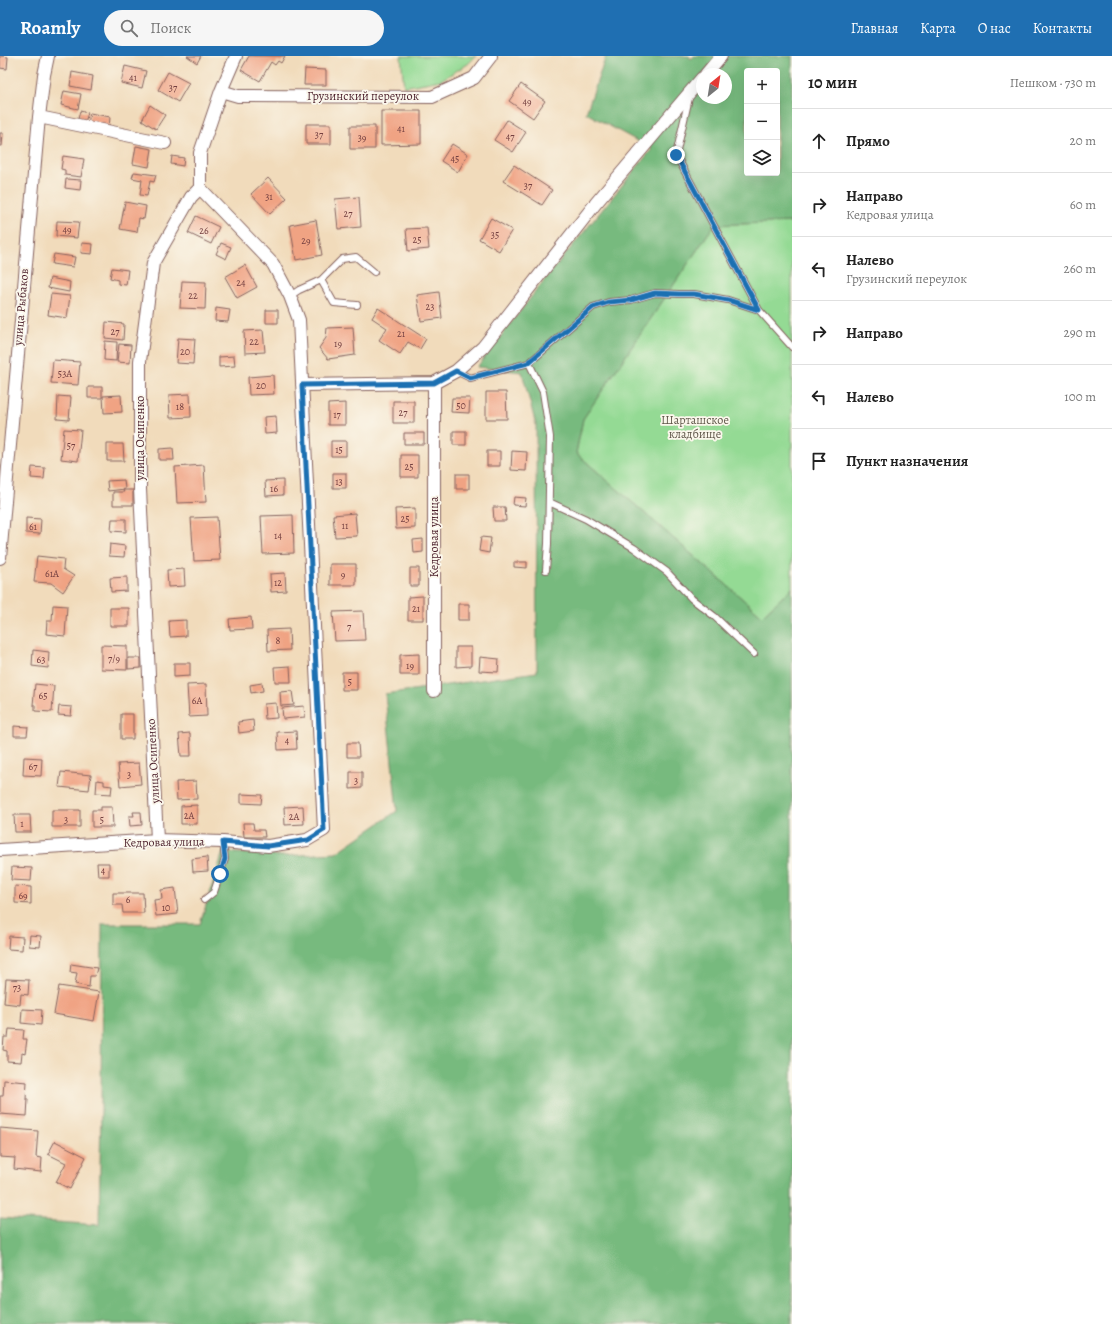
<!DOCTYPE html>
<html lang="ru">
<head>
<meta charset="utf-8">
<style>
	body { margin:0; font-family:Alegreya,serif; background:#f6f6f6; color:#222 }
	.controls { position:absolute; right:12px; top:12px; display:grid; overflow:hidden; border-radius:4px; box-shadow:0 4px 16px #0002 }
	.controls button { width:36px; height:36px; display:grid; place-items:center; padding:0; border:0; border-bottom:1px solid #e0e0e0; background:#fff; color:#222; font:20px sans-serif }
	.compass { position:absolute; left:696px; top:12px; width:36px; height:36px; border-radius:50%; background:#fff; box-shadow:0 4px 16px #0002; rotate:30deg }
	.stop { position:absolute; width:12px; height:12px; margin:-9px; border:3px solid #1f6fb2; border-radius:50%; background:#fff }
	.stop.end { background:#1f6fb2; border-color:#fff; box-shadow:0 1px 4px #0008 }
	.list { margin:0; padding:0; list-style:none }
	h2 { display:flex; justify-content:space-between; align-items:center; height:52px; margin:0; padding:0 16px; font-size:17px }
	h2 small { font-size:13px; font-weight:400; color:#767676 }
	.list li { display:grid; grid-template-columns:26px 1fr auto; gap:12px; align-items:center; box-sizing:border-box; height:64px; padding:0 16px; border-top:1px solid #e0e0e0 }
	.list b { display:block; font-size:15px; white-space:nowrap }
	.list p { margin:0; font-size:13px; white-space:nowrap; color:#767676 }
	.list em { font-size:13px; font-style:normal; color:#767676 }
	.icon { flex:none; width:22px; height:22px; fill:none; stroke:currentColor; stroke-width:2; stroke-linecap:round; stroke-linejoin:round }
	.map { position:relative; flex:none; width:792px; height:1268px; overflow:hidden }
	header { display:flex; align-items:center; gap:24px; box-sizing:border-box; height:56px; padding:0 20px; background:#1f6fb2; color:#fff }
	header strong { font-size:19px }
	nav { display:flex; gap:22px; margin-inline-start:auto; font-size:14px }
	.search { width:280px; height:36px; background:#f6f6f6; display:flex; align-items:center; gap:10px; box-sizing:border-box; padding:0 14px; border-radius:22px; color:#767676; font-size:15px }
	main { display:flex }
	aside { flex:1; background:#fff }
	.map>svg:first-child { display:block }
</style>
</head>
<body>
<header>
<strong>Roamly</strong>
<div class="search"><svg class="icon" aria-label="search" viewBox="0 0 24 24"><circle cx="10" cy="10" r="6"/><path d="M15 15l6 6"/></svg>Поиск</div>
<nav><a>Главная</a><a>Карта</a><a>О нас</a><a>Контакты</a></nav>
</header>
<main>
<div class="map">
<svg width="792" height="1268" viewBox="0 0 792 1268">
	<rect width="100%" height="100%" fill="#fbf7ec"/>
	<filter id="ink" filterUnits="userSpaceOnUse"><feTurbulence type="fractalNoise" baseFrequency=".025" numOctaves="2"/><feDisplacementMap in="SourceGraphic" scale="8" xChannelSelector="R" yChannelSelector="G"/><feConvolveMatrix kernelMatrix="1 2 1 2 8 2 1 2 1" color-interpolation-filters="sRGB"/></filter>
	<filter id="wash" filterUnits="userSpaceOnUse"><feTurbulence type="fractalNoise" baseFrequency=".012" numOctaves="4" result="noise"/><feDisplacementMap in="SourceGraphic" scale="16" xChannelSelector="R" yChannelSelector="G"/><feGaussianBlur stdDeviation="0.9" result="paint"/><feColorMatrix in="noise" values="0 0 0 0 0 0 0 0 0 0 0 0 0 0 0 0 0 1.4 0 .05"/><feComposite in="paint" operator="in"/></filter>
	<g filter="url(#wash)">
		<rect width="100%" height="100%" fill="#f1dbbb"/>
		<path fill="#94da94" stroke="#6f7c60" d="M401 0H476L468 8 441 24 404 31Z
			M792 166V532L762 560 576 397 583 363 714 169Z"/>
		<path fill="#77ba7e" stroke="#606c54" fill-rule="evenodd" d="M606 0H689L691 3 694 0H792V166L714 169 583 363 576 397 762 560 792 532V1268H0V1162L99 1169 101 1053 102 868H200L223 796 282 800 336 797 397 755 385 638 537 616 536 369 522 316 477 311 542 227 652 93 586 57ZM747 15H777V117H747ZM702 18H726V42H702Z"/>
		<g id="blocks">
			<path fill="#f0a383" d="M0 0 8 1 7 13 0 12Z
				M187 0H201L197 7Z
				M249 0H285L281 7 278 5 275 9 271 6 260 25 241 14Z
				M125 10 146 15 142 32 121 27Z
				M305 13 326 14V29H304Z
				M72 16 93 20 91 34 70 30Z
				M168 16 189 27 178 46 158 34Z
				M521 28 545 45 533 62 509 45Z
				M64 35 81 38 78 53 61 49Z
				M150 49 165 59 156 73 142 64Z
				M80 55 88 57 85 66 78 63Z
				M381 55H421V88L381 89Z
				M90 57 110 61 109 72 88 68Z
				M507 64 526 76 513 96 494 84Z
				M306 68H331V88H306Z
				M350 70H375V93H350Z
				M0 77H3L2 90H0Z
				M452 88 468 98 458 116 441 105Z
				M136 90 152 93 149 111 133 108Z
				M63 100 84 103 81 121 65 119V114L61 113Z
				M172 100 184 102 183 110 171 108Z
				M514 109 552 134 542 149 503 125Z
				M134 116 156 119 154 126 150 125 147 140 140 139 142 124 132 122Z
				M268 122 287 142 270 158 251 138Z
				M66 123 81 124 80 134 65 132Z
				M359 141 361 171 338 173 335 143Z
				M125 146 146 150 144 163 139 162 137 176 120 173Z
				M196 160 219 171 211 188 188 177Z
				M491 162 512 174 499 195 479 183Z
				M316 164 322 199 296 204 290 169Z
				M57 165 79 166 77 182 56 180Z
				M427 172 429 193 408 195 406 173Z
				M82 187 93 188 92 198 81 197Z
				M221 187 231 191 226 203 216 198Z
				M54 198 75 201 73 211 52 208Z
				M245 209 257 231 237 242 225 221Z
				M112 212 128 214 126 229 118 228V224L110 222Z
				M50 222 70 226 69 236 48 232Z
				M182 225 206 226 205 253 180 252Z
				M439 236 442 262 421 265 417 239Z
				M51 238 70 240 67 262 48 259Z
				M216 252 230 254 228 266 215 265Z
				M378 252 426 283 420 293 408 286 400 298 379 284 387 272 372 262Z
				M266 254H278V267H266Z
				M106 266 124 268 123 284 105 282Z
				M353 271 355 299 328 303 319 292 326 282 327 272Z
				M263 274 265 296 245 297 244 275Z
				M178 282 195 283 193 308 176 307Z
				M105 285 117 286 116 305 104 304Z
				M119 288 131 289 130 307 117 306Z
				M234 300 235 310 219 311V301Z
				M53 304 80 306 78 329 51 327Z
				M273 319 274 338 249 339 248 321Z
				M88 331H102V342H88Z
				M486 336H506L507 363H486Z
				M190 338 191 361 170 362 169 339Z
				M121 339 122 356 104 357 103 340Z
				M58 340 71 341 69 364 57 363Z
				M452 342H470L469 357 451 356Z
				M393 345H414V367H393Z
				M345 347V369H328V348Z
				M276 360 277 377 265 378 264 361Z
				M64 373 81 374 78 405 61 403Z
				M453 375H466V389H453Z
				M404 377H424V388H404Z
				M331 385H346V400H331Z
				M107 388H123L124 405H107Z
				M173 392 174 404H159V393Z
				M487 395H500V410H487Z
				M512 395 527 396 526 415 511 414Z
				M401 399H418V421H401Z
				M204 409 206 446 177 447 175 411Z
				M32 411 45 412 44 423 31 422Z
				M333 417H346V432H333Z
				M456 418H469V433H456Z
				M124 424 125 433 108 435 107 425Z
				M283 424V439L266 440 265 425Z
				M123 434H133V449H113V436H124Z
				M514 441 526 442 525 450 513 449Z
				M493 451H505L506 465H494Z
				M415 452V472L396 473 395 453Z
				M355 457 357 480 335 481 333 459Z
				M293 459 294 497 263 498 261 460Z
				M217 461 220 504 194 505 191 462Z
				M26 462 41 463 40 478 26 477Z
				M112 463H126V476L111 475Z
				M481 481 491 482 489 497 479 495Z
				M423 483V496L414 497 413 484Z
				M110 488 125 490 124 501 109 500Z
				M37 500 64 503 63 513 74 520 63 536 51 527 34 526Z
				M514 506H527V512L514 511Z
				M330 508H356V529H330Z
				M410 512H419V530H410Z
				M184 513 185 530 168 531 167 514Z
				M285 517 286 535 271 536 270 518Z
				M127 521V535L111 536 110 522Z
				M423 540V564H408V541Z
				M458 548H469V564H458Z
				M53 549 67 550 65 580 46 578 47 565H52Z
				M110 552H129V570H110Z
				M363 555 365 584 335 585 333 556Z
				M251 561 252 573 230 574 229 563Z
				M186 564V580L170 581 169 565Z
				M289 573 290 594 268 595 267 574Z
				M101 589 127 590V614L101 613Z
				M456 591H471V610L456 611Z
				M33 594 49 596 48 612 32 610Z
				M419 598V619H400V599Z
				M480 601 499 603 498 616 479 615Z
				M128 602H141V612L128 613Z
				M174 607H190V620L174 621Z
				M290 610 291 626H275L274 611Z
				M342 616H357V634H342Z
				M262 627 263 635 251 637 250 629Z
				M35 628 54 630 52 656 35 655V649H33Z
				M206 628 207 660 189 661 187 629Z
				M292 635 294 649 281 650 280 636Z
				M276 647 277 662 265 663 264 648Z
				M59 650 72 651 71 660 58 659Z
				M304 650 305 661 283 663 282 652Z
				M121 658H133V683H121Z
				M253 664 254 675 239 677 238 666Z
				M14 670 28 671 27 680H14Z
				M296 675 297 693 278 694 277 676Z
				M190 677 191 700H181L179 678Z
				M347 687H358L359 701H347Z
				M24 701 42 702 41 720 23 719Z
				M139 707 141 728 120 730 118 708Z
				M61 716 91 719 89 734 59 731Z
				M350 716H362V732L350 733Z
				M97 724 104 725V729L112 730 111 738 96 737Z
				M196 725 197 743 177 744 176 726Z
				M241 738 262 739 261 748 241 747Z
				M197 749V768H181V750Z
				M303 750 304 768 285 769 284 751Z
				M101 751H112L113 771H92V754H101Z
				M52 754H80V771H52Z
				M133 756H141L142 769 130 770 129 760H134Z
				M14 759H30L31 776H15Z
				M243 767H253L254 774H264L265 781H244Z
				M207 801 208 815 193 816 192 803Z
				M97 807H109V820H98Z
				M12 811 32 812 31 825 11 824Z
				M15 830 31 831V848L15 847Z
				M175 832 178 858 156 860 154 844 162 843 161 834Z
				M113 837H143L144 857H123L122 849H113Z
				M30 879 41 880 40 891 29 890Z
				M9 880 23 881 22 894 8 893Z
				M71 908 97 912 95 920H90L89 931 75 928 77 917 70 916Z
				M6 923 29 924 28 939 21 938 20 949 4 947Z
				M59 930 99 936 94 965 54 958Z
				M22 953 42 954 41 969 21 967Z
				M9 973 24 974 23 983H27L25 998 22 997 21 1006 7 1005V995L3 994 4 981H8Z
				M4 1024 27 1026 26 1043H28L27 1060 0 1058V1040H3Z
				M0 1072 38 1075 36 1101 42 1102 41 1116 14 1113 15 1102 0 1101Z
				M55 1085 86 1101 70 1133 56 1126 66 1107 48 1098Z"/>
		</g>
	</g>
	<g filter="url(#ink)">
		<use href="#blocks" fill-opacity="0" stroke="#84615d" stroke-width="1"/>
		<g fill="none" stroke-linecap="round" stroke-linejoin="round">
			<g stroke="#84615d" stroke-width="8">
				<path id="service" d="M689 42 676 99 759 254 792 291
					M290 240 299 234 321 224
					M357 249 334 247 321 224 342 203 356 201 374 216
					M529 307 543 336 550 381 548 488 546 514
					M456 315 470 322 529 307 593 251 609 246 631 244 655 237 679 238H694L728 244 759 254
					M549 446 586 463 634 492 667 516 692 543 714 560 754 598
					M204 844 214 836 225 803 223 786"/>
			</g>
			<g stroke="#84615d" stroke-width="14">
				<path id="minor" d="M706 18 721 0
					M221 35 238 40 432 41 474 22 491 0
					M39 61 165 87
					M302 329 434 327 456 315 483 291 596 147 702 22
					M0 502 39 61 44 19 48 0
					M434 635V327
					M157 784 140 433V305L153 207 191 141 200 132V97L221 35 236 0
					M0 794 157 784 223 786 268 790 307 784 324 774 299 264 290 240 273 208 200 132"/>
			</g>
			<use href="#service" stroke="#fff" stroke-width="6"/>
			<use href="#minor" stroke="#fff" stroke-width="12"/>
		</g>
	</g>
	<g fill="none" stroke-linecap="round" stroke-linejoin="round" filter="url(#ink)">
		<path stroke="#1f6fb2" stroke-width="5" d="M220 818 225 803 223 786 268 790 308 784 324 774 302 329 434 327 456 315 470 322 528 307 593 251 609 246 631 244 655 237 679 238H694L728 244 759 254 676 99"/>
	</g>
	<g text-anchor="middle" stroke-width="3.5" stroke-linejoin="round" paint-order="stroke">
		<g font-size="10" fill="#744041">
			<text x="133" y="25">41</text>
			<text x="173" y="35">37</text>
			<text x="527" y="49">49</text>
			<text x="401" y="76">41</text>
			<text x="319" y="82">37</text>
			<text x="510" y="84">47</text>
			<text x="362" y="85">39</text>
			<text x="455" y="106">45</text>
			<text x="528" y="133">37</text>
			<text x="269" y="144">31</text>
			<text x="348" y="161">27</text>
			<text x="67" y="177">49</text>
			<text x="204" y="178">26</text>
			<text x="495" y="182">35</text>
			<text x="417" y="187">25</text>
			<text x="306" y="188">29</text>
			<text x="241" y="230">24</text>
			<text x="193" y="243">22</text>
			<text x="430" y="254">23</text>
			<text x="115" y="279">27</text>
			<text x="401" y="281">21</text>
			<text x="254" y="289">22</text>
			<text x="338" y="291">19</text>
			<text x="185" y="299">20</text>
			<text x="65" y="321">53А</text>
			<text x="261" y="333">20</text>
			<text x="461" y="353">50</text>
			<text x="180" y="354">18</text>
			<text x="403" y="360">27</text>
			<text x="337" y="362">17</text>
			<text x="71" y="393">57</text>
			<text x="339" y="397">15</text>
			<text x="409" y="414">25</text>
			<text x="339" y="429">13</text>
			<text x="274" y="436">16</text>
			<text x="405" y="466">25</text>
			<text x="345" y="473">11</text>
			<text x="33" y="474">61</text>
			<text x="278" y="483">14</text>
			<text x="52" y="521">61А</text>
			<text x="343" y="522">9</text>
			<text x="278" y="530">12</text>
			<text x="416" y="556">21</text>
			<text x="349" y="574">7</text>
			<text x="278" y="588">8</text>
			<text x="114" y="606">7/9</text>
			<text x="41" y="607">63</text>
			<text x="410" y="613">19</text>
			<text x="350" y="629">5</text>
			<text x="43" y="643">65</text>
			<text x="197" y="648">6А</text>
			<text x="287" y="688">4</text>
			<text x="33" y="714">67</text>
			<text x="129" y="722">3</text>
			<text x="356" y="728">3</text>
			<text x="189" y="763">2А</text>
			<text x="294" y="764">2А</text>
			<text x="66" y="767">3</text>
			<text x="102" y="767">5</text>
			<text x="22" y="771">1</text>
			<text x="103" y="818">4</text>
			<text x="23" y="843">69</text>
			<text x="128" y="847">6</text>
			<text x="166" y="855">10</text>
			<text x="17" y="935">73</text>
		</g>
		<g font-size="12" fill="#4a1f2b" stroke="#fbf7ec">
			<text x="363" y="44">Грузинский переулок</text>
			<text transform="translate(21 251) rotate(-85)" y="4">улица Рыбаков</text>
			<text transform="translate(140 382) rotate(-90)" y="4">улица Осипенко</text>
			<text transform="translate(434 481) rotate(-90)" y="4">Кедровая улица</text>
			<text transform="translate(153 705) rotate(-93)" y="4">улица Осипенко</text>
			<text transform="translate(164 786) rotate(-1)" y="4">Кедровая улица</text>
		</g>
		<g font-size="12" fill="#60574a" stroke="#fbf7ec">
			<text x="695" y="368">Шарташское<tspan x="695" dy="14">кладбище</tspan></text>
		</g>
	</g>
</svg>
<div class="controls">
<button>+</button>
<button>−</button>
<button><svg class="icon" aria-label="layers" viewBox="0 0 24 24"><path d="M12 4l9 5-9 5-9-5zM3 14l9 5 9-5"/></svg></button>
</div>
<svg class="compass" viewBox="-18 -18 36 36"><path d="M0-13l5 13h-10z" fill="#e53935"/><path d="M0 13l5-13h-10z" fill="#767676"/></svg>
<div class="stop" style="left:220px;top:818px"></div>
<div class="stop end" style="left:676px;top:99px"></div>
</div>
<aside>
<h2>10 мин<small>Пешком · 730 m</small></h2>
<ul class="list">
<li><svg class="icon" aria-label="ahead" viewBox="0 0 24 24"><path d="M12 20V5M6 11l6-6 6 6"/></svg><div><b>Прямо</b></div><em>20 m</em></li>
<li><svg class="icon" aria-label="right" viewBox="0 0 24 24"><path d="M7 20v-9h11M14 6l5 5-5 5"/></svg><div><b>Направо</b><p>Кедровая улица</p></div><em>60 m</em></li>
<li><svg class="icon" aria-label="left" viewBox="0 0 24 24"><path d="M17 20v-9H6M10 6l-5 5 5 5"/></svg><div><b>Налево</b><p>Грузинский переулок</p></div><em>260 m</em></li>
<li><svg class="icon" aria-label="right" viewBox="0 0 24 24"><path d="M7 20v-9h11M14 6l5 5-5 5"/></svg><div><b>Направо</b></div><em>290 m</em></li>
<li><svg class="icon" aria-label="left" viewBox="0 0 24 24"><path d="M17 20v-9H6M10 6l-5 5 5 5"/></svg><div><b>Налево</b></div><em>100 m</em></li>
<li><svg class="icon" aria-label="arrive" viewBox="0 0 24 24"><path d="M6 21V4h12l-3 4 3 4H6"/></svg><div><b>Пункт назначения</b></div></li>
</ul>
</aside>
</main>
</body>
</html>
